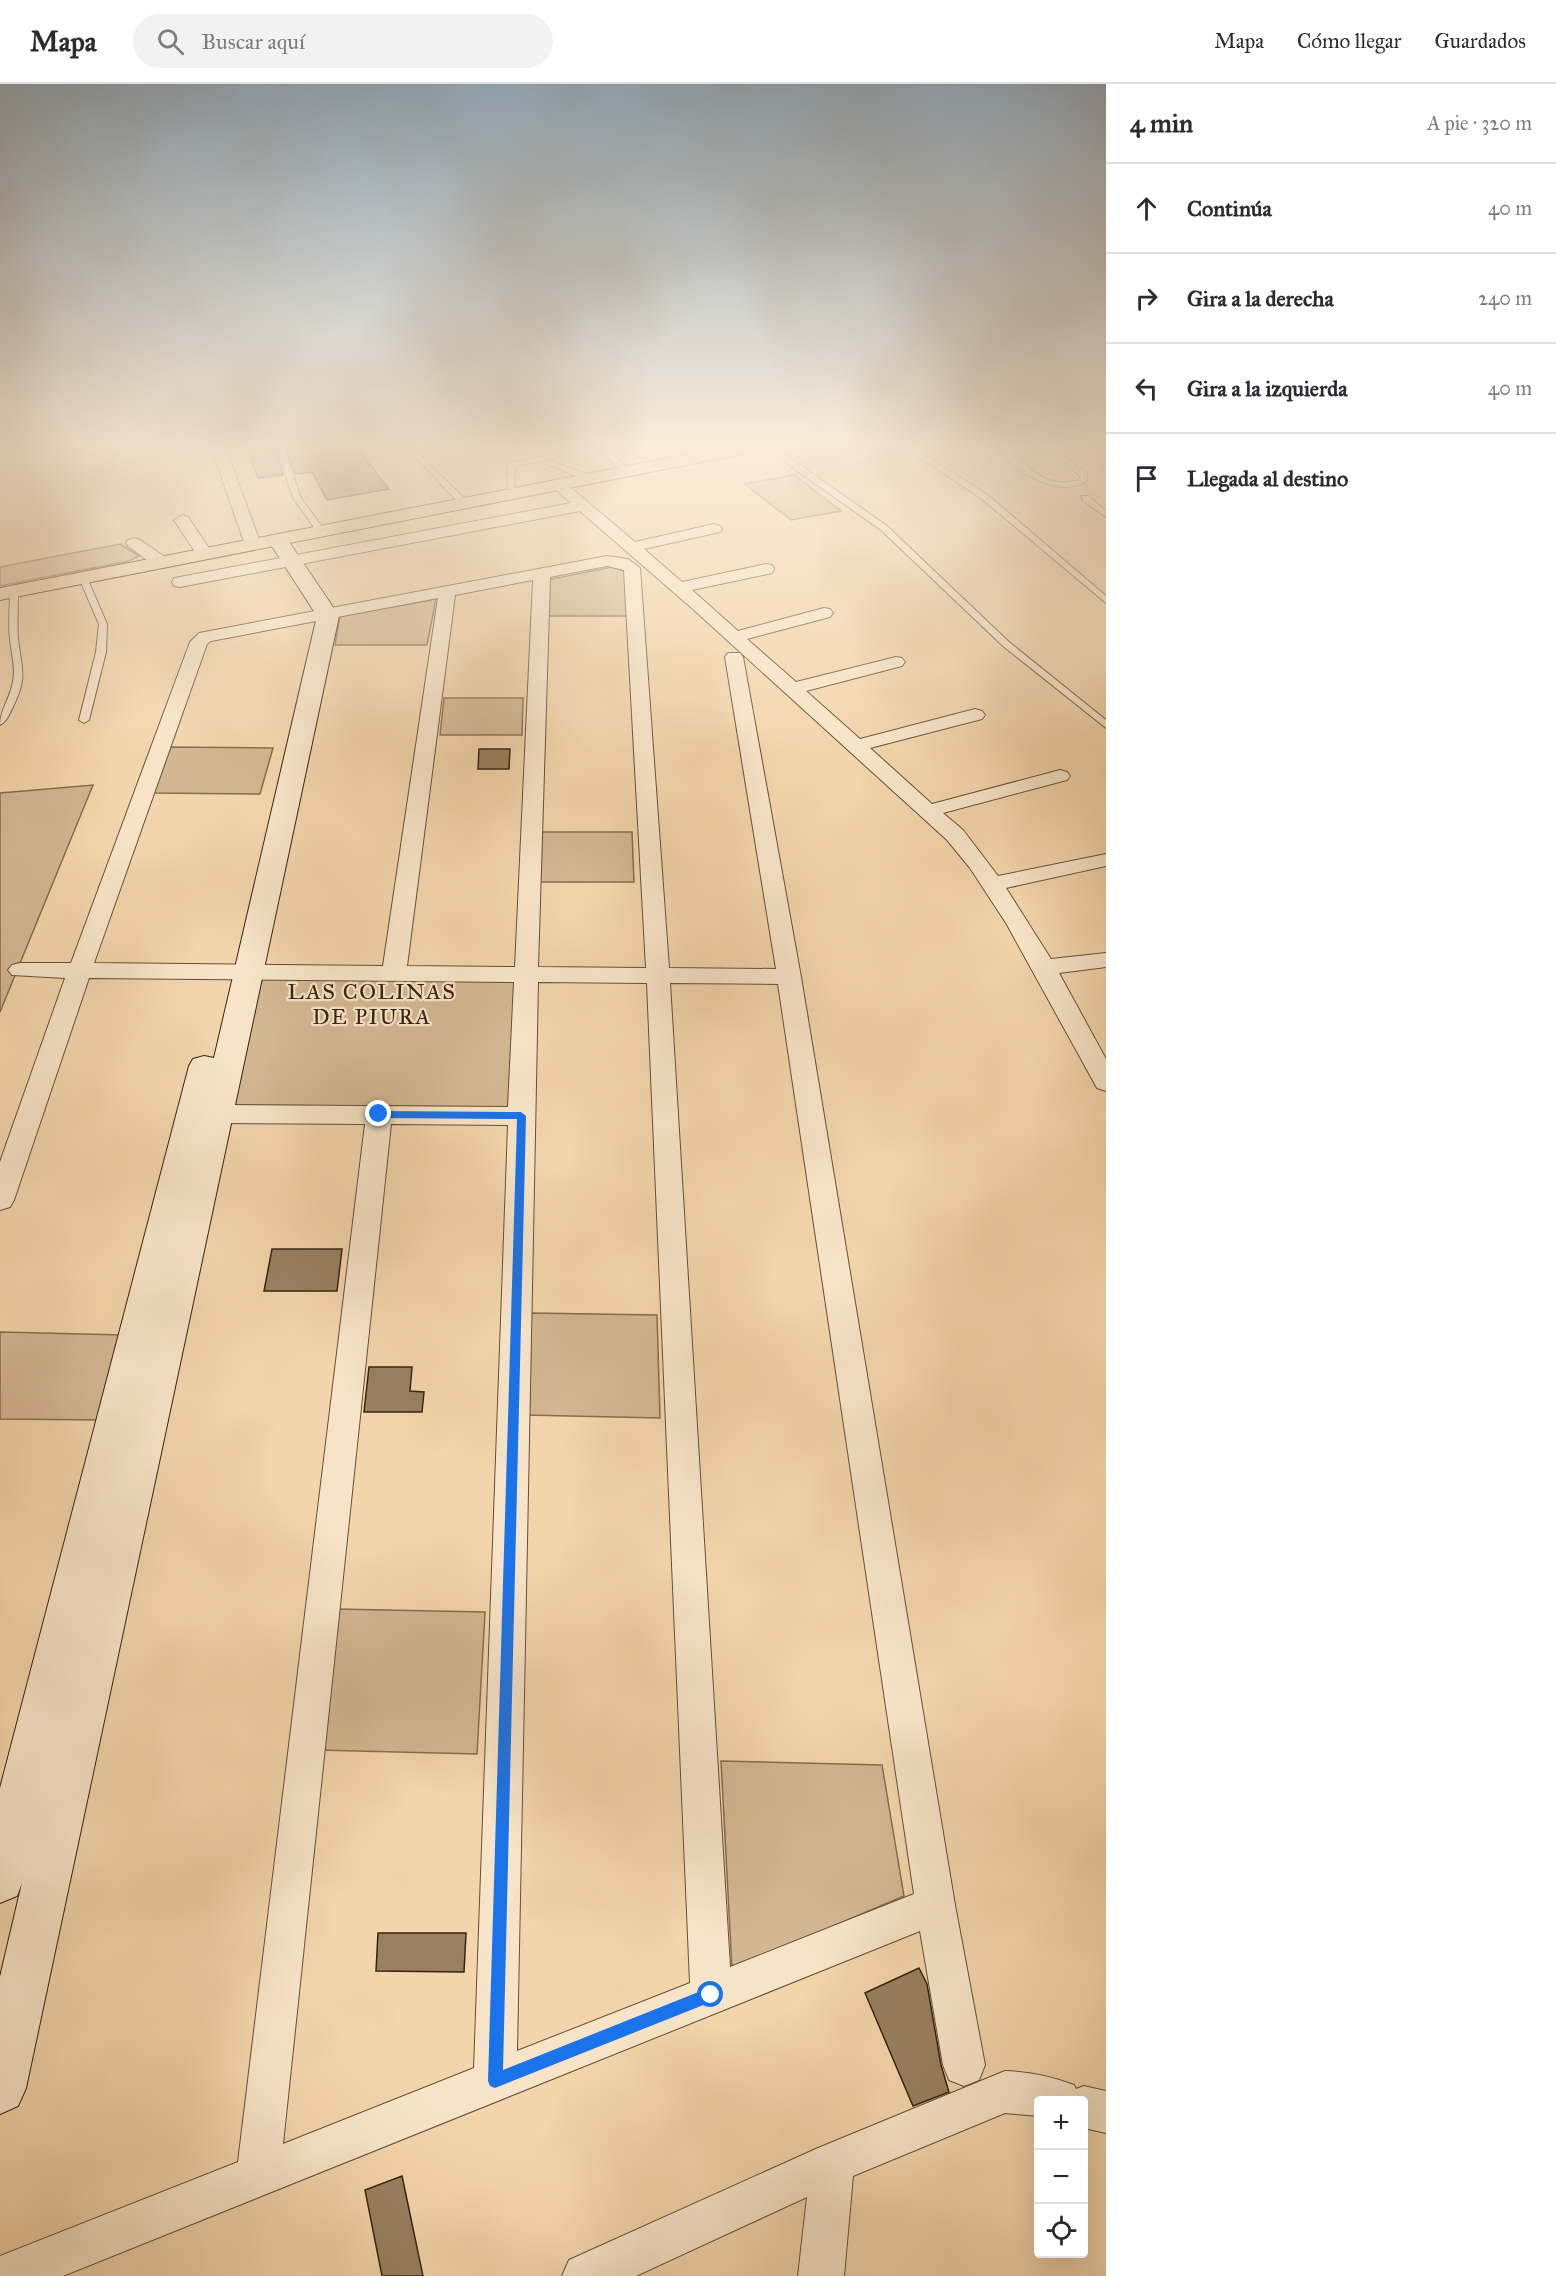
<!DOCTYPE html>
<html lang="es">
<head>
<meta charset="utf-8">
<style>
	body { margin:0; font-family:"IM FELL Great Primer",serif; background:#f2f2f3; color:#2b2b33 }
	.controls { position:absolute; right:18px; bottom:18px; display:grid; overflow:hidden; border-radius:6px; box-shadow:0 6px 24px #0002 }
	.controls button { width:54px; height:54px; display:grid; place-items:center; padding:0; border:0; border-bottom:2px solid #e1e1e2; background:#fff; color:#2b2b33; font:30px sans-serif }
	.stop { position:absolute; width:18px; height:18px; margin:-14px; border:4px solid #1a73e8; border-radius:50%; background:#fff }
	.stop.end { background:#1a73e8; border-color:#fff; box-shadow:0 2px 6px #0008 }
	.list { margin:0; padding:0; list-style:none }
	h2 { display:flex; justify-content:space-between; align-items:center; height:78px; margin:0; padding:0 24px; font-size:26px }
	h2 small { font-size:20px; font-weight:400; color:#7c7c81 }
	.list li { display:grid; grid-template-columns:39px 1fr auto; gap:18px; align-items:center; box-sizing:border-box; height:90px; padding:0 24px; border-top:2px solid #e1e1e2 }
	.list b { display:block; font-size:22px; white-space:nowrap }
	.list em { font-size:20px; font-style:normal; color:#7c7c81 }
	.icon { flex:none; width:33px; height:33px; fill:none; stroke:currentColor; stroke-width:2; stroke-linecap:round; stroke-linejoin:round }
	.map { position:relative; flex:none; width:1106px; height:2192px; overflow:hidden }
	header { display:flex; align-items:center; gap:36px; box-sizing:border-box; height:84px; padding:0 30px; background:#fff; border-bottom:2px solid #e1e1e2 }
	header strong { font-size:28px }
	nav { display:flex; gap:33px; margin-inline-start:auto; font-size:21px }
	.search { width:420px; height:54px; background:#f2f2f3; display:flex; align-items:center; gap:15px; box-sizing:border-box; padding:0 21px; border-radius:33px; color:#7c7c81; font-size:22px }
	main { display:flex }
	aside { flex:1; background:#fff }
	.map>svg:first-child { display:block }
</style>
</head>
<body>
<header>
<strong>Mapa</strong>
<div class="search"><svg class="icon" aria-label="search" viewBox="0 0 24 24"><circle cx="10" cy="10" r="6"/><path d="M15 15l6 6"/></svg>Buscar aquí</div>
<nav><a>Mapa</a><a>Cómo llegar</a><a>Guardados</a></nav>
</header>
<main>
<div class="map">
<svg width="1106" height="2192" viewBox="0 0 1106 2192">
	<rect width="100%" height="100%" fill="#f3d5ab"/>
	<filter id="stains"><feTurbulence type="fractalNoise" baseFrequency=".00333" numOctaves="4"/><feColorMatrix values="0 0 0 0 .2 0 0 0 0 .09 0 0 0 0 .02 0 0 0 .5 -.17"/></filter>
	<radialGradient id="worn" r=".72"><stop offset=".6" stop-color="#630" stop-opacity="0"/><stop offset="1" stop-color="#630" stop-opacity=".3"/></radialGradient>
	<path fill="#d3b791" stroke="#846e50" stroke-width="1.5" d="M794 391 841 427 791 436 745 400Z
		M120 460 139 472 129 477 0 502V483Z
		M612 483 627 488 630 532H546L547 496Z
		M436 515 427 561H335L340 532Z
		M444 614H523L522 651H440Z
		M169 663 273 664 260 710 152 709Z
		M93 701 0 928V709Z
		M541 748H632L634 798H540Z
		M260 895 515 897 508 1023 231 1021Z
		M529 1229 657 1231 660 1334 525 1331Z
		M0 1248 124 1251 101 1336 0 1335Z
		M336 1525 485 1528 477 1670 317 1666Z
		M721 1677 882 1681 904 1812 732 1885Z"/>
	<path fill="#988061" stroke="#362410" stroke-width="1.5" d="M246 362H274L283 391 258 394Z
		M285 362H356L389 405 327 416 312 388 295 390Z
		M479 665H510L509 685H478Z
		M272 1165H342L337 1207H264Z
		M369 1283H412L410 1307 424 1308 422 1328H364Z
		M378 1849H466L464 1888 376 1887Z
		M919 1884 927 1900 941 1981 949 2008 913 2022 865 1909Z
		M402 2092 423 2192H382L365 2106Z"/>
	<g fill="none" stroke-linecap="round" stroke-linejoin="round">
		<g stroke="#655037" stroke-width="2">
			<path id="lane" d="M276 362H283L301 414 325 447 324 449H318L293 414Z
				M404 362H411L467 417V421H461Z
				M596 362H603L629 385V389H623Z
				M769 362H776L799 380 887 442 1009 558 1106 636V644L1003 562 881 446 793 384Z
				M903 362H911L988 411 1106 512V519L982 415Z
				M993 362C1020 362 1034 409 1079 396L1080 392 1042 362H1050L1087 389V397C1058 416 1011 385 993 362Z
				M540 373 592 392 593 394 586 396 539 377 515 382 514 410 507 412 508 379Z
				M1082 412H1088L1106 427V433L1082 416Z
				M83 491 87 494 107 540 106 568 89 636 84 639 79 636 96 568 99 540 79 494Z
				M14 505 18 508C18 523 17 540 18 555 22 588 28 594 11 627 8 633 6 638 0 641 0 625 11 613 13 597 16 582 11 569 10 555 8 540 10 523 10 508Z"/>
		</g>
		<g stroke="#655037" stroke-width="2">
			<path id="street" d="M211 362H225L261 461 259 464H247L245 461Z
				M558 395 563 397 635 458 714 440 720 442 722 445 720 448 644 465 682 498 766 480 772 481 774 485 772 489 692 506 738 547 824 524 830 525 833 529 830 533 747 555 796 598 896 573 902 574 905 578 902 582 806 607 860 655 975 625 982 627 985 631 982 635 870 664 932 720 1060 686 1067 688 1070 692 1067 696 943 729 963 746 998 792 1106 770V782L1006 804 1051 875 1106 869V883L1059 889 1106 975V1007L1097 1004 1006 839 970 784 947 756 694 526 580 427 180 503 174 502 172 498 174 494 180 493 571 419 550 400Z
				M182 431 188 433 213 470 211 474 205 475 199 474 174 436Z
				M134 454 140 456 168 475 170 479 168 483H156L128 462 126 459 128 456Z
				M607 472 628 475 640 484 669 884 776 885 725 573 728 569H740L743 573 801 893 955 1821 985 1981 979 1996 964 2002 949 1996 943 1981 920 1847 63 2192H0V2172L238 2078 365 1040 216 1039 207 1036 203 1030 207 1024 216 1021 508 1023 514 898 89 894 14 1116 10 1123 0 1126V1078L65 894 12 891 8 886 12 881 20 879H71L190 558 199 549ZM607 482 624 486 646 884 538 883 550 493ZM533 496 515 883 407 882 455 511ZM438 514 383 882 94 879 207 560 211 557ZM538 898 647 899 690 1899 517 1967ZM670 899 778 900 914 1810 730 1883ZM391 1040 508 1041 474 1984 283 2060Z
				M1005 1987C1030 1988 1051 1992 1074 2001L1076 2005 1084 2002 1106 2007V2049L1084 2044V2016H1038V2032L1005 2029 853 2092 844 2192H798L807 2113 636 2192H562L569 2176 818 2064Z"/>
		</g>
		<g stroke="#362410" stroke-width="2">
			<path id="secondary" d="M278 450 285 452 339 532 26 2004 18 2022 0 2030V1893L22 1799 17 1812 0 1819V1704L189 982 193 975 204 972 214 974 317 532 268 456 271 452Z"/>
		</g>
		<g stroke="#362410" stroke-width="2">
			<path id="highway" d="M731 362H766L763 366 757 367 0 516V504Z"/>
		</g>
		<use href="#lane" fill="#f7e4c8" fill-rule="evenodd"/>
		<use href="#street" fill="#f7e4c8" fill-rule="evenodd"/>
		<use href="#secondary" fill="#f7e4c8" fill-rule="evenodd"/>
		<use href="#highway" fill="#f3d5ab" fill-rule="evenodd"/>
	</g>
	<linearGradient id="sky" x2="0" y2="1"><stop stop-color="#93a9ba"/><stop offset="0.54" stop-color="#faecd9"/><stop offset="1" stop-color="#faecd9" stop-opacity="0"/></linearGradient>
	<rect width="1106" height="669" fill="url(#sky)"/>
	<path fill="#1a73e8" d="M379 1027 521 1028 526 1032 503 1986 711 1903 716 1906 719 1911 716 1916 495 2004 490 2002 488 1997 517 1035 379 1034 375 1030Z"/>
	<g text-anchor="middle" stroke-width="4.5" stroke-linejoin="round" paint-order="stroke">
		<g font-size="22" letter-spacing="1.5" fill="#362410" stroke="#f7e4c8">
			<text x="372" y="915">LAS COLINAS<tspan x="372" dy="25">DE PIURA</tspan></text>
		</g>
	</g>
	<rect width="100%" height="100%" filter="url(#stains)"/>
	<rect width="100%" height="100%" fill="url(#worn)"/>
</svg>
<div class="controls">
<button>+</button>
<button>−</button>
<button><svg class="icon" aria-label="locate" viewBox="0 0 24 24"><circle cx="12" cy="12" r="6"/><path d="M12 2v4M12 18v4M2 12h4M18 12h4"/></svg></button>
</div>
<div class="stop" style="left:711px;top:1911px"></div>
<div class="stop end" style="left:379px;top:1030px"></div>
</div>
<aside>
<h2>4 min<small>A pie · 320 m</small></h2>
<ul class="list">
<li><svg class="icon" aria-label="ahead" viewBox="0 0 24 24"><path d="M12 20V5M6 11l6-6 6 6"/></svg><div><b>Continúa</b></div><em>40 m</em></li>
<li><svg class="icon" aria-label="right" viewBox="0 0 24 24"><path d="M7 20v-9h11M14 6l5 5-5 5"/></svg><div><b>Gira a la derecha</b></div><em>240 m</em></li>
<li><svg class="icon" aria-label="left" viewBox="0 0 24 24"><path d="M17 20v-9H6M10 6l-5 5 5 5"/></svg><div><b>Gira a la izquierda</b></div><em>40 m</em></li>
<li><svg class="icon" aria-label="arrive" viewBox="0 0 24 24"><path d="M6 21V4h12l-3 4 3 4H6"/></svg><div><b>Llegada al destino</b></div></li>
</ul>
</aside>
</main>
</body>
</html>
